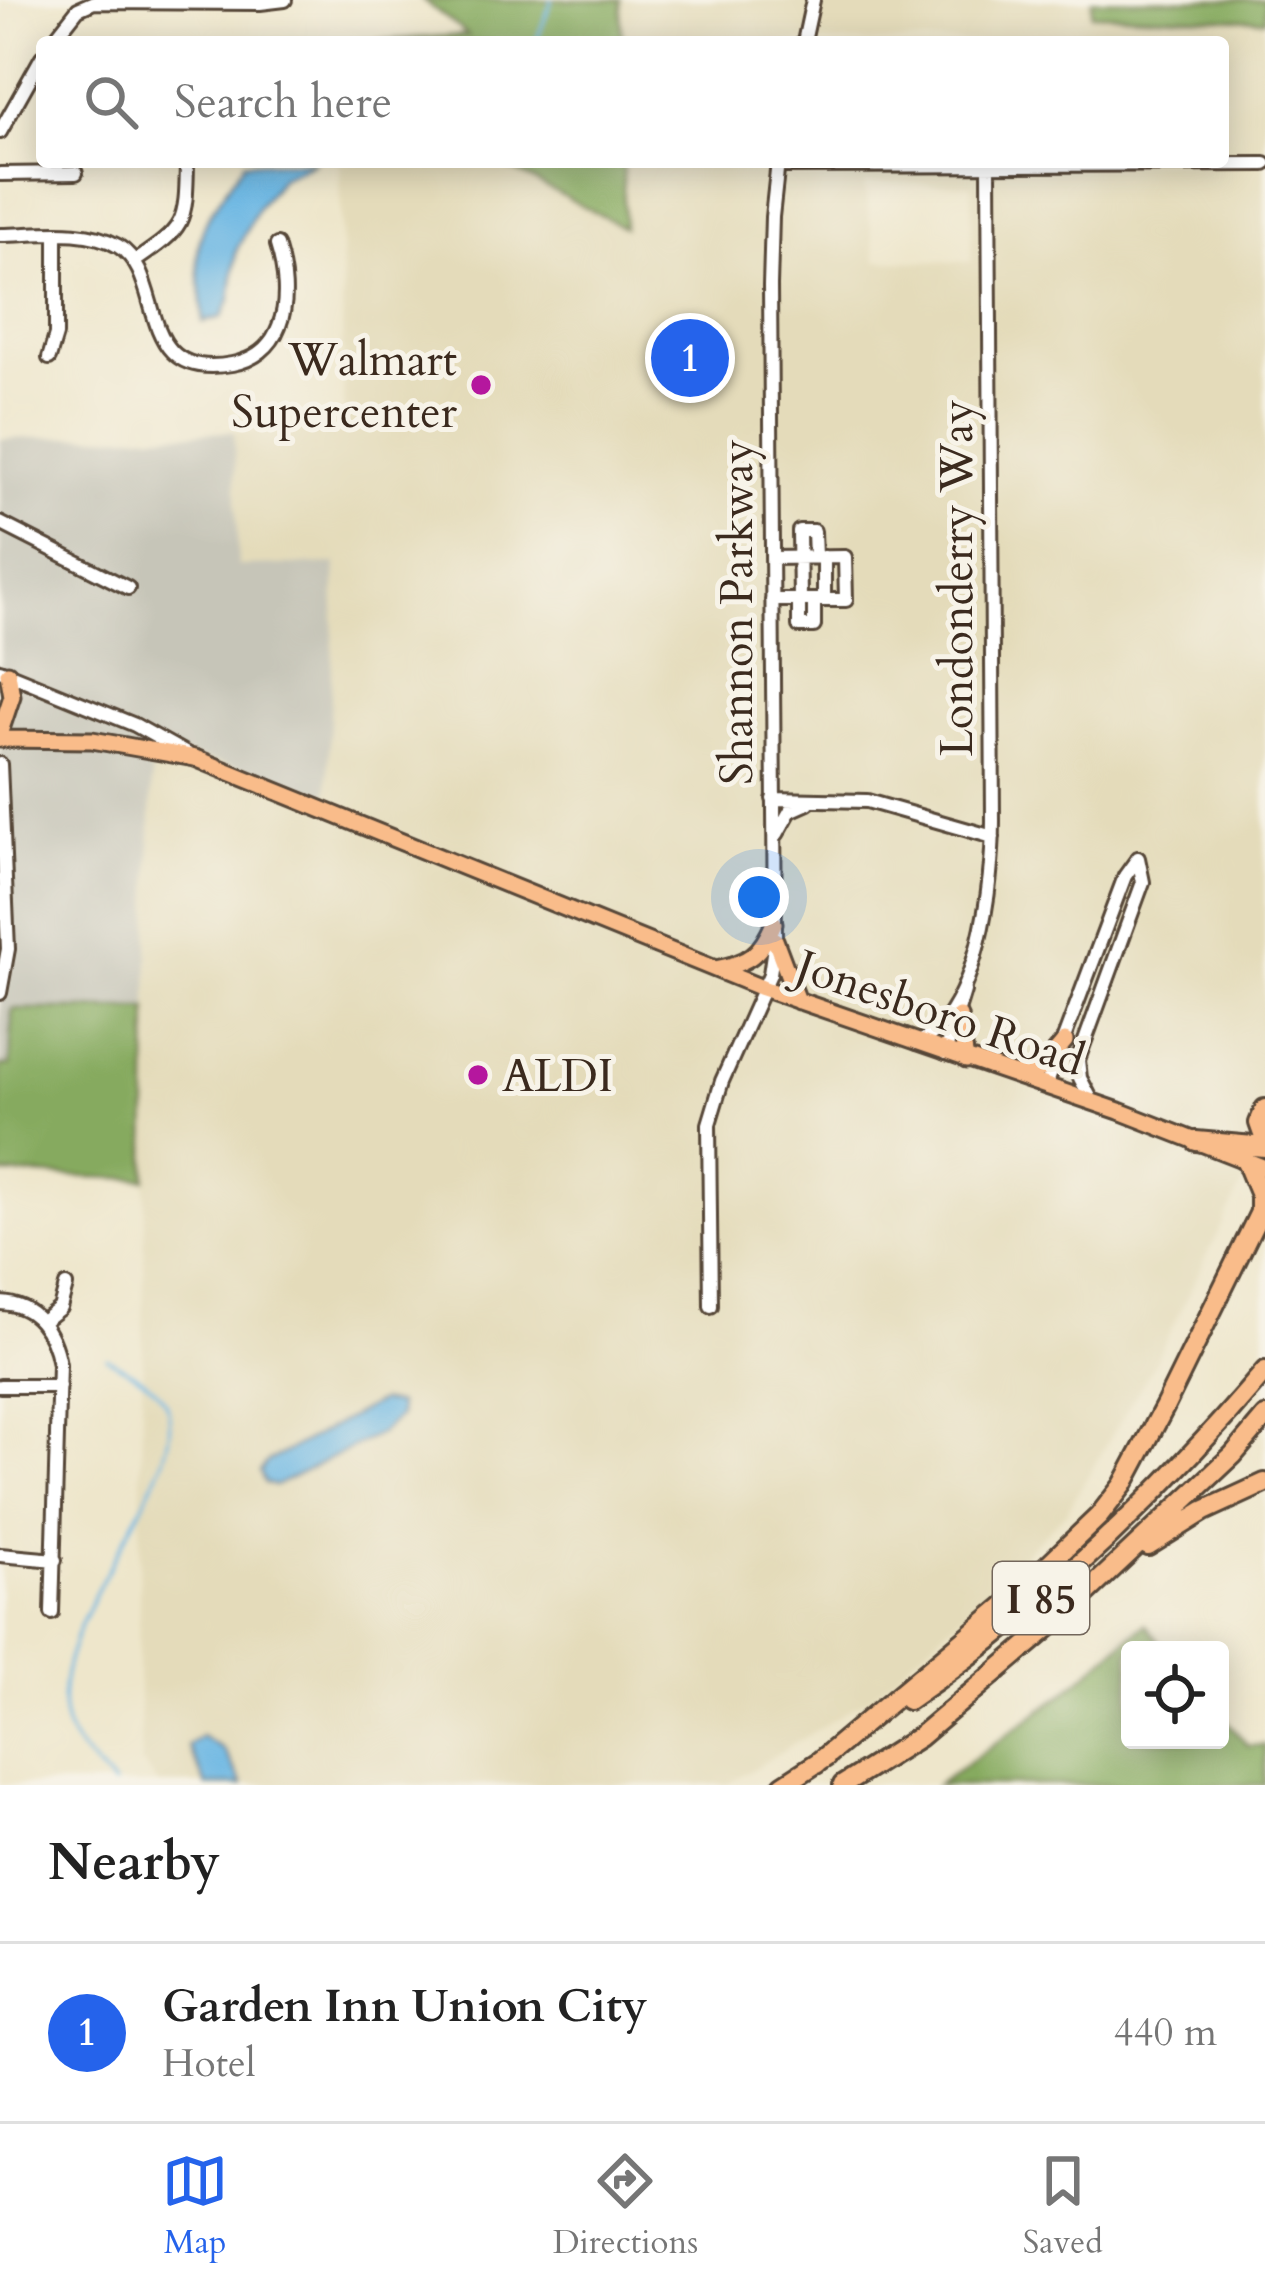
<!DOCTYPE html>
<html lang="en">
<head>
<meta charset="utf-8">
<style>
	body { margin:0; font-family:Cardo,serif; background:#f6f6f6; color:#222 }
	.controls { position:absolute; right:36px; bottom:36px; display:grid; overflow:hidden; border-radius:12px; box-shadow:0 6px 30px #0003 }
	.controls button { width:108px; height:108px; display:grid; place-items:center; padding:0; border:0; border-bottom:3px solid #e0e0e0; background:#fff; color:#222; font:60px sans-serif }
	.you { position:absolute; left:759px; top:897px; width:42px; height:42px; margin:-30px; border:9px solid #fff; border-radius:50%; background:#1a73e8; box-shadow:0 0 0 18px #1a73e833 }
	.badge { display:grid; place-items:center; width:78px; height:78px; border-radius:50%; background:#2563eb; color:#fff; font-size:39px; font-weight:700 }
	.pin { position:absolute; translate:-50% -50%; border:6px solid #fff; box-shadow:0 3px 12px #0006 }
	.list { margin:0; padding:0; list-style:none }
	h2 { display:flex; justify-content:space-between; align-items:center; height:156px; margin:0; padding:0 48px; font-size:51px }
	h2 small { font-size:39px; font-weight:400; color:#767676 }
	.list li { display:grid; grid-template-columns:78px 1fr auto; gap:36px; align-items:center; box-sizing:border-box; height:180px; padding:0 48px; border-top:3px solid #e0e0e0 }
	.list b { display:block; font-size:45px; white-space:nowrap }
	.list p { margin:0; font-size:39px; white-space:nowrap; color:#767676 }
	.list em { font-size:39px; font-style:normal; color:#767676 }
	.icon { flex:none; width:66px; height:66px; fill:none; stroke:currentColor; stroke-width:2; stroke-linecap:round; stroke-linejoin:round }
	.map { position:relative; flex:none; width:1265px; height:1785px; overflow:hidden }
	.search { position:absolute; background:#fff; box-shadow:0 6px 30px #0003; left:36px; right:36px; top:36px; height:132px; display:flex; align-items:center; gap:30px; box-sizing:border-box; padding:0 42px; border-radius:12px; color:#767676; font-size:45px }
	.sheet { height:336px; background:#fff }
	nav { display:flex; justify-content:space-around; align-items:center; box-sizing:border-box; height:168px; border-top:3px solid #e0e0e0; background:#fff; font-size:33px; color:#767676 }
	nav a { display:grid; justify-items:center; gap:6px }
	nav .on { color:#2563eb }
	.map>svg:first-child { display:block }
</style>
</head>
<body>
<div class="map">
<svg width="1265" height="1785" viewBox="0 0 1265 1785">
	<rect width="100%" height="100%" fill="#f7f3e8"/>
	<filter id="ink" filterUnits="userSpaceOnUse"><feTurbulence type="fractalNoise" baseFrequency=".00833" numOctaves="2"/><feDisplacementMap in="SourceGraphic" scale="24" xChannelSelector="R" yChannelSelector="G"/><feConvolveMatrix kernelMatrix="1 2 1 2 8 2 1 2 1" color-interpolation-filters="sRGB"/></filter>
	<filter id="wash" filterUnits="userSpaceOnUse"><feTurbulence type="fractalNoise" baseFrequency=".004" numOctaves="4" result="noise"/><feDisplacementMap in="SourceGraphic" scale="48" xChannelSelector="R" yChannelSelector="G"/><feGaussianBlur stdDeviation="2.7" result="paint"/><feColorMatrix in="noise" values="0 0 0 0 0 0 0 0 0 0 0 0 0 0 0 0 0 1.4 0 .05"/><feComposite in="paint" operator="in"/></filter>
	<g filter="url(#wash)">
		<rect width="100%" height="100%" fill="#eee6cb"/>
		<path fill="#e4dbba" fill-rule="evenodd" d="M621 0H1092L1093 14 1265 20V1149L1240 1189 1154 1364 1067 1511 975 1603 872 1696 727 1785H158L141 1762 138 1668 152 748 244 769 326 799 336 565 238 566 234 432 344 425 340 162H497L623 226V162H1223V42H622ZM864 183 972 185 971 262 876 261Z"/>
		<path fill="#c6c5b8" d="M234 432 238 566 336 564 327 800 244 769 152 748 148 1009H12L10 1067 0 1066V439Z"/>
		<path fill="#86aa5e" stroke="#606a3e" stroke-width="3" d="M423 0H621L622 42H347L468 35Z
			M1092 0H1265V20L1092 14Z
			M497 162H623L624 227Z
			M12 1009H148L146 1179 0 1174V1066H10Z
			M1145 1624 1167 1650H1130V1740H1220V1713L1248 1746 1265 1745V1785H937L1062 1695Z"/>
		<path fill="#69b6e3" stroke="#527080" stroke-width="3" d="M244 162H315L281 178 258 207 236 251 230 300 222 317 203 322C204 300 197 277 198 255 199 218 226 193 244 162Z
			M380 1401 398 1405 399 1416 379 1434 275 1486 265 1483 260 1472 267 1462Z
			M201 1736 223 1749 243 1785H206L188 1746Z"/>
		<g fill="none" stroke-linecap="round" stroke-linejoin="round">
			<path stroke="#69b6e3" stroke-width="3" d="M536 42 552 0
				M107 1358C127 1370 154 1381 165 1402 200 1471 32 1632 67 1728 76 1750 98 1768 113 1785"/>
		</g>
	</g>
	<g filter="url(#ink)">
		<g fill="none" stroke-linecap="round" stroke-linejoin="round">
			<g stroke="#564638" stroke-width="18">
				<path id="minor" d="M52 42 78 9 94 2 260 3 285 0
					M804 42 813 0
					M0 132 42 57
					M778 166 1265 164
					M0 174 76 173
					M0 235C36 235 85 226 118 246 168 276 132 382 232 364 254 360 271 347 279 326 289 301 285 270 277 245
					M134 262C185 227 186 225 187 162
					M49 358 56 335V234
					M0 523 128 588
					M824 557V600
					M772 558 845 557 846 600H772
					M799 600V626H814V600
					M800 600 799 531H814L815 557
					M0 670 135 725 194 758
					M0 764 8 949 0 993
					M773 799 867 801 993 837
					M777 834 790 811 808 803
					M917 1043C978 1017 993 881 993 821L989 165
					M945 1053 964 991
					M1046 1086 1125 876 1138 858
					M1092 1101 1080 1078 1078 1060 1143 882 1138 858
					M0 1303C35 1304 53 1331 59 1364L52 1613
					M711 1306 709 1124 722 1081 770 974 775 940 770 286 772 217 778 162
					M42 1322 60 1308 66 1286
					M0 1386H59
					M0 1555 55 1560"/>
			</g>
			<g stroke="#564638" stroke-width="21">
				<path id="major" d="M0 732 12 696 8 673
					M0 739 92 740 195 758 762 988 1119 1111 1265 1168
					M775 940 798 1001
					M716 969C749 963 761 954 774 923
					M959 1016 966 1060
					M1016 1075 1041 1069 1065 1041"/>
			</g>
			<g stroke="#564638" stroke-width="24">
				<path id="highway" d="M1265 1109 1259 1123 1265 1140
					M1196 1141 1265 1147
					M1246 1161 1260 1195V1213
					M1148 1546 1204 1511 1265 1483
					M908 1700C1043 1608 1160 1495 1265 1371
					M816 1764 1007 1604 1099 1516 1123 1485 1165 1406 1265 1202
					M783 1785 826 1757
					M843 1785 919 1737 1061 1617 1233 1455 1265 1417"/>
			</g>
			<use href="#minor" stroke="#fff" stroke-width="12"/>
			<use href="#major" stroke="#f9bc8a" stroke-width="15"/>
			<use href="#highway" stroke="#f9bc8a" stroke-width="18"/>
		</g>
	</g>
	<g fill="#b5179e" stroke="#f7f3e8" stroke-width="4.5">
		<circle cx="481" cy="385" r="12"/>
		<circle cx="478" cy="1075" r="12"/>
	</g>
	<g text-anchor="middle" stroke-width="10" stroke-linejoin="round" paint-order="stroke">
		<rect fill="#f7f3e8" stroke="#73665b" stroke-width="3" x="993" y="1562" width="96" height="72" rx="9"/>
		<g font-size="42" font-weight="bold" fill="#3b2a1e">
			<text x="1041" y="1613">I 85</text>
		</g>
		<g font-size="45" fill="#3b2a1e" stroke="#f7f3e8" text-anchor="end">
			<text x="457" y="375">Walmart<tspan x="457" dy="52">Supercenter</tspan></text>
			<text x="502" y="1091" text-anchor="start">ALDI</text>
		</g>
		<g font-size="45" fill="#3b2a1e" stroke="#f7f3e8">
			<text transform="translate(956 578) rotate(-90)" y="16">Londonderry Way</text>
			<text transform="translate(736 612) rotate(-90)" y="16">Shannon Parkway</text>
			<text transform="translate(941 1012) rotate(19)" y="16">Jonesboro Road</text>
		</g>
	</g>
</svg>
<div class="controls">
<button><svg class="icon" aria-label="locate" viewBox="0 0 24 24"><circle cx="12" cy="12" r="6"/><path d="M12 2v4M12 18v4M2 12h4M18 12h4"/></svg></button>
</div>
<div class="you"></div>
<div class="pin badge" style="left:690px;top:358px">1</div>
<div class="search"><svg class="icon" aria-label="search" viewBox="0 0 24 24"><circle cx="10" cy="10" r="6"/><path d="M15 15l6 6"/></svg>Search here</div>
</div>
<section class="sheet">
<h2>Nearby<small></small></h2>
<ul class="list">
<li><span class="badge">1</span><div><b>Garden Inn Union City</b><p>Hotel</p></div><em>440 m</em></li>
</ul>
</section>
<nav>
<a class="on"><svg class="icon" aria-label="map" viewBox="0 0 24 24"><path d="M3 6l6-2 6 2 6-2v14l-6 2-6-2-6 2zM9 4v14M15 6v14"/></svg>Map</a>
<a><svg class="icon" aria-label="directions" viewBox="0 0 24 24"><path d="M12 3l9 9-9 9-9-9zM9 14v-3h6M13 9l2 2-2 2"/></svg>Directions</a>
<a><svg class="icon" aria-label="saved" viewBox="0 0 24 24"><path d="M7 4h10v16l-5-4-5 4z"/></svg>Saved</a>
</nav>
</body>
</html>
